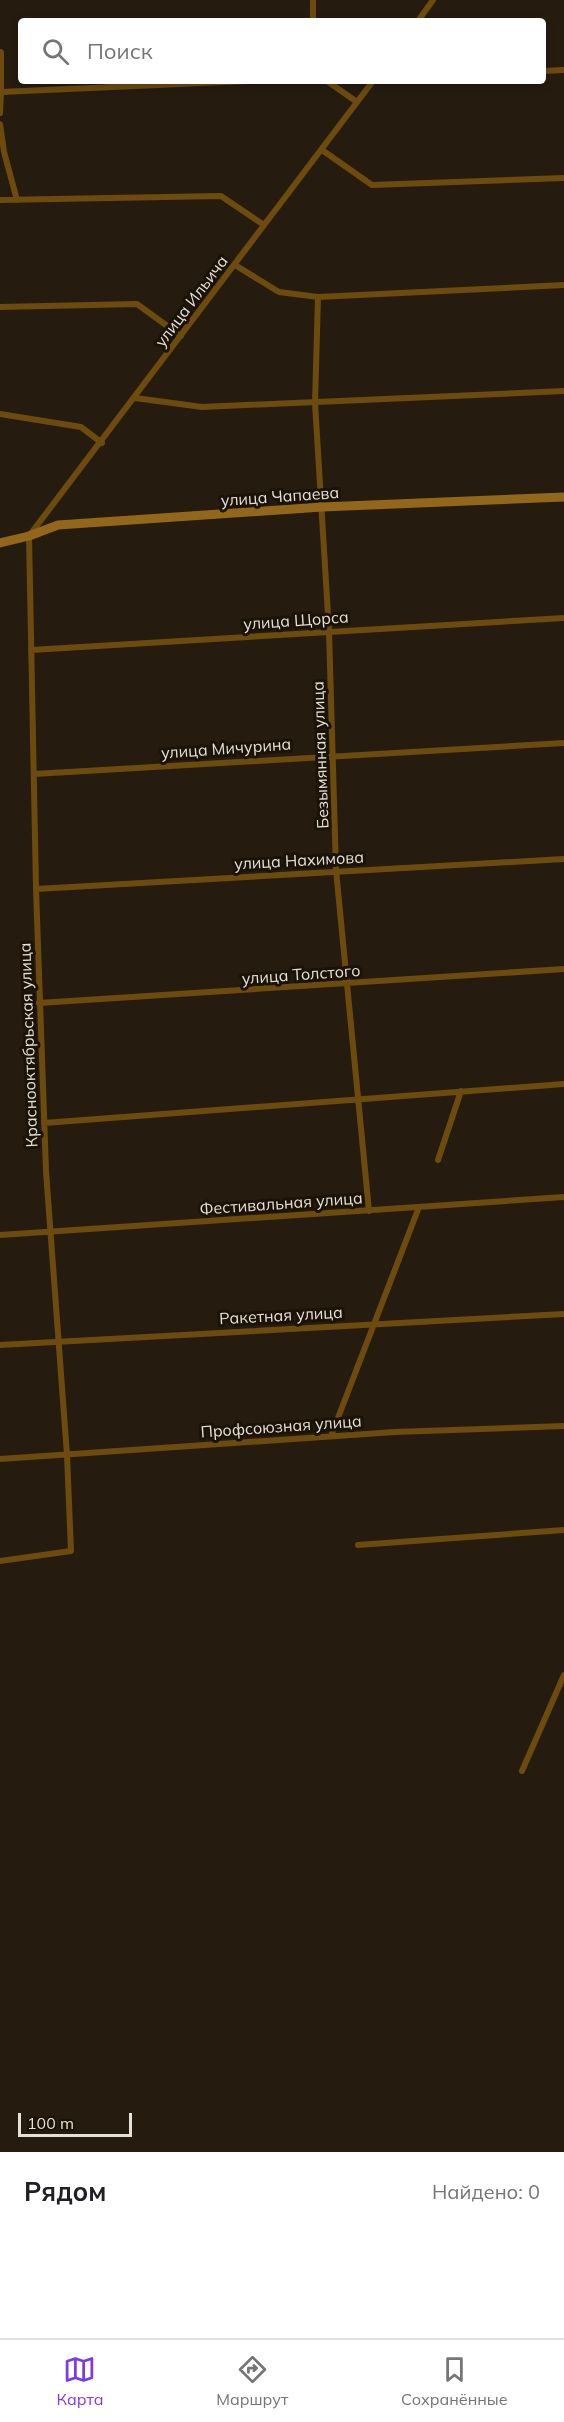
<!DOCTYPE html>
<html lang="ru">
<head>
<meta charset="utf-8">
<style>
	body { margin:0; font-family:Mulish,sans-serif; background:#f2f2f2; color:#202124 }
	.scale { position:absolute; left:18px; bottom:15px; width:114px; box-sizing:border-box; padding-left:6px; border:3px solid #e6e0d8; border-top:0; font-size:16px; line-height:21px; white-space:nowrap; color:#e6e0d8; -webkit-text-stroke:4px #1b1307; paint-order:stroke }
	.list { margin:0; padding:0; list-style:none }
	h2 { display:flex; justify-content:space-between; align-items:center; height:78px; margin:0; padding:0 24px; font-size:26px }
	h2 small { font-size:20px; font-weight:400; color:#757577 }
	.icon { flex:none; width:33px; height:33px; fill:none; stroke:currentColor; stroke-width:2; stroke-linecap:round; stroke-linejoin:round }
	.map { position:relative; flex:none; width:564px; height:2152px; overflow:hidden }
	.search { position:absolute; background:#fff; box-shadow:0 3px 9px #0003; left:18px; right:18px; top:18px; height:66px; display:flex; align-items:center; gap:15px; box-sizing:border-box; padding:0 21px; border-radius:6px; color:#757577; font-size:22px }
	.sheet { height:186px; background:#fff }
	nav { display:flex; justify-content:space-around; align-items:center; box-sizing:border-box; height:84px; border-top:2px solid #e0e0e0; background:#fff; font-size:16px; color:#757577 }
	nav a { display:grid; justify-items:center; gap:3px }
	nav .on { color:#7c3aed }
	.map>svg:first-child { display:block }
</style>
</head>
<body>
<div class="map">
<svg width="564" height="2152" viewBox="0 0 564 2152">
	<rect width="100%" height="100%" fill="#251c0f"/>
	<g fill="none" stroke-linecap="round" stroke-linejoin="round">
		<path stroke="#6d4b0f" stroke-width="6" d="M313 0V21
			M418 21 433 0
			M543 71 564 70
			M327 81 357 102
			M0 113 1 92 247 81
			M0 124 4 152 17 200
			M322 150 372 185 564 178
			M0 200 221 196 264 225
			M235 265 279 292 318 297 564 285
			M318 297 315 403 329 631 336 870 369 1211
			M0 307 137 304 181 336
			M135 398 202 407 564 391
			M0 414 81 427 102 443
			M31 650 564 618
			M34 774 564 743
			M36 889 564 859
			M39 1003 564 969
			M44 1123 564 1084
			M438 1160 461 1091
			M0 1235 564 1197
			M0 1345 564 1314
			M331 1436 419 1207
			M0 1459 395 1432 564 1426
			M358 1545 564 1530
			M0 1561 71 1551 67 1455 46 1171 36 889 29 536 373 81
			M522 1771 564 1675"/>
		<path stroke="#6d4b0f" stroke-width="8" d="M0 53V92"/>
		<path stroke="#92671c" stroke-width="9" d="M0 543 29 536 58 525 322 507 564 497"/>
	</g>
	<g text-anchor="middle" stroke-width="6" stroke-linejoin="round" paint-order="stroke">
		<g font-size="16" fill="#e6e0d8" stroke="#1b1307">
			<text transform="translate(191 301) rotate(-53)" y="6">улица Ильича</text>
			<text transform="translate(280 496) rotate(-4)" y="6">улица Чапаева</text>
			<text transform="translate(296 620) rotate(-4)" y="6">улица Щорса</text>
			<text transform="translate(226 748) rotate(-4)" y="6">улица Мичурина</text>
			<text transform="translate(320 755) rotate(-92)" y="6">Безымянная улица</text>
			<text transform="translate(299 860) rotate(-3)" y="6">улица Нахимова</text>
			<text transform="translate(301 974) rotate(-4)" y="6">улица Толстого</text>
			<text transform="translate(28 1045) rotate(-92)" y="6">Краснооктябрьская улица</text>
			<text transform="translate(281 1203) rotate(-4)" y="6">Фестивальная улица</text>
			<text transform="translate(281 1315) rotate(-3)" y="6">Ракетная улица</text>
			<text transform="translate(281 1426) rotate(-4)" y="6">Профсоюзная улица</text>
		</g>
	</g>
</svg>
<div class="scale">100 m</div>
<div class="search"><svg class="icon" aria-label="search" viewBox="0 0 24 24"><circle cx="10" cy="10" r="6"/><path d="M15 15l6 6"/></svg>Поиск</div>
</div>
<section class="sheet">
<h2>Рядом<small>Найдено: 0</small></h2>
<ul class="list">
</ul>
</section>
<nav>
<a class="on"><svg class="icon" aria-label="map" viewBox="0 0 24 24"><path d="M3 6l6-2 6 2 6-2v14l-6 2-6-2-6 2zM9 4v14M15 6v14"/></svg>Карта</a>
<a><svg class="icon" aria-label="directions" viewBox="0 0 24 24"><path d="M12 3l9 9-9 9-9-9zM9 14v-3h6M13 9l2 2-2 2"/></svg>Маршрут</a>
<a><svg class="icon" aria-label="saved" viewBox="0 0 24 24"><path d="M7 4h10v16l-5-4-5 4z"/></svg>Сохранённые</a>
</nav>
</body>
</html>
